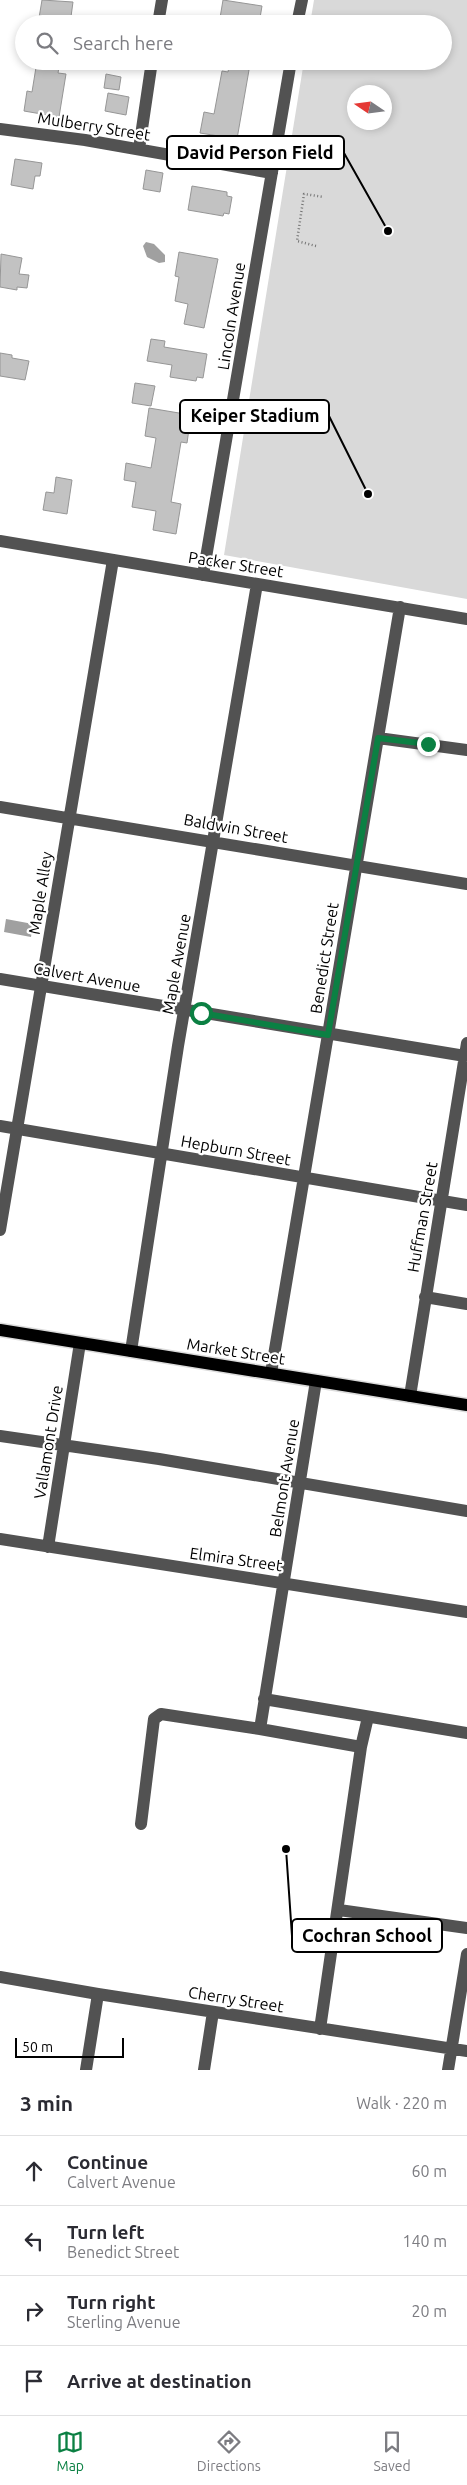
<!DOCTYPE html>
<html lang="en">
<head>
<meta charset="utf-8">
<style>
	body { margin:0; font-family:Ubuntu,sans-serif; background:#f2f2f3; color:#2b2b33 }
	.compass { position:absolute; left:347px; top:85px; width:45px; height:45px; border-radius:50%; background:#fff; box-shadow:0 2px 8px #0003; rotate:283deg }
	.scale { position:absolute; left:15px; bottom:12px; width:109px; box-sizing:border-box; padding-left:5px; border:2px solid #000; border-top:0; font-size:14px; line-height:18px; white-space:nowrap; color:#000; -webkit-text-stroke:4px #fff; paint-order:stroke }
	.stop { position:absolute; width:15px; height:15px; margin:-11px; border:4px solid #0b8043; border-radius:50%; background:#fff }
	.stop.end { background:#0b8043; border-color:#fff; box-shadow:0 1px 5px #0008 }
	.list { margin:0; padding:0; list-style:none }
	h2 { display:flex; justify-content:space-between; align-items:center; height:65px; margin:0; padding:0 20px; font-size:21px }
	h2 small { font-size:16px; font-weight:400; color:#7c7c81 }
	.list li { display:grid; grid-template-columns:32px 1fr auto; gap:15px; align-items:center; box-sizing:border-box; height:70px; padding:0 20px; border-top:1px solid #e1e1e2 }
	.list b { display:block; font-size:19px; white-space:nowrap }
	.list p { margin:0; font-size:16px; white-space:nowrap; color:#7c7c81 }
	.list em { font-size:16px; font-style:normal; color:#7c7c81 }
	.icon { flex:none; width:28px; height:28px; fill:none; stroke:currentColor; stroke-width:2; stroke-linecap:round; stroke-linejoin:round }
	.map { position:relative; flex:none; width:467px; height:2070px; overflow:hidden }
	.search { position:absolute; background:#fff; box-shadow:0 2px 8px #0003; left:15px; right:15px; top:15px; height:55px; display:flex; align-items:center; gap:12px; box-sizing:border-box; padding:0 18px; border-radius:28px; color:#7c7c81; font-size:19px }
	.sheet { height:345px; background:#fff }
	nav { display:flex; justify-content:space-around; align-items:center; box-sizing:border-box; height:70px; border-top:1px solid #e1e1e2; background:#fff; font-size:14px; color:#7c7c81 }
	nav a { display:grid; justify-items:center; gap:2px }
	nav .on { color:#0b8043 }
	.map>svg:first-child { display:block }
</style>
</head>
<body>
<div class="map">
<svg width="467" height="2070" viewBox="0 0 467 2070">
	<rect width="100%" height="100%" fill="#fff"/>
	<path fill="#d9d9d9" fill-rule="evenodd" d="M314 0H467V599L224 555 304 61H443V24H310ZM354 92H384V122H354Z"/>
	<path fill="#a0a0a0" d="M146 242 154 244 165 255V262L159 263 147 257 143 246Z
		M6 919 33 924 31 937 4 932Z"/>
	<path fill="#c2c2c2" stroke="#969696" d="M42 0 73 2 70 24H38Z
		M223 0 262 6 259 24H219Z
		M37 61H60L58 73 66 74 59 117 24 111 27 91 32 92Z
		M230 61H247L246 69 249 70 237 139 200 133 204 112 214 114 222 71 228 72Z
		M106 74 121 77 119 90 104 88Z
		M108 93 129 97 126 115 105 111Z
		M15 159 42 163 40 176H35L33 189 11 185Z
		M146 170 163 173 160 192 143 189Z
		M192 186 227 192V196L232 197 229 214 224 213 223 216 188 210Z
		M179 252 218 259 204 328 184 324 188 304 175 301 179 277 175 276Z
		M1 254 22 258 19 274 29 275 27 288 17 287V290L0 287Z
		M151 339 165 341 164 347 207 354 203 378 197 377 196 381 170 377 172 365 147 361Z
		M0 353 12 355V358L29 361 25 380 0 376Z
		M135 383 155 386 151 406 132 403Z
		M149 408 191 415 187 443 181 442 171 502 181 504 176 534 153 530 156 511 132 507 136 482 124 480 126 463 151 468 156 438 145 436Z
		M56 477 72 480 67 514 43 510 46 492 54 493Z"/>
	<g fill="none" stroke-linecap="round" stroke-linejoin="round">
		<g stroke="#dbdbdb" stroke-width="15">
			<path id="major" d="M0 1330 467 1405"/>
		</g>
		<path stroke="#747474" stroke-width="2.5" stroke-dasharray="1 2.5" stroke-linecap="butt" d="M316 246 297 241 304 194 324 197"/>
		<path stroke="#525252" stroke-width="12" d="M158 24 162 0
			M297 24 302 0
			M0 129 85 140 272 173
			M139 149 152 61
			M0 541 467 619
			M203 575 291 61
			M378 738 467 750
			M0 807 467 884
			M0 979 465 1056
			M0 1126 467 1205
			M0 1230 113 560
			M425 1297 467 1304
			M131 1351 178 1046 257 584
			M271 1373 400 607
			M410 1396 467 1043
			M0 1436 159 1459 467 1511
			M0 1539 467 1612
			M48 1547 80 1343
			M264 1699 467 1733
			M260 1729 316 1381
			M141 1824 154 1719 161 1714 260 1729 361 1747
			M339 1910 467 1928
			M0 1977 98 1994 467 2051
			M320 2029 361 1747 368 1717
			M86 2070 98 1994
			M204 2070 213 2012
			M448 2070 467 1954"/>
		<use href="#major" stroke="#000" stroke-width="12"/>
	</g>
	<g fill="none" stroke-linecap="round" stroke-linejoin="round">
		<path stroke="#0b8043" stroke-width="6" d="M201 1013 328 1035 378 738 428 744"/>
	</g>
	<g text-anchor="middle" stroke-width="4.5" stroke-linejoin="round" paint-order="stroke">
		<g font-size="16" fill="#000" stroke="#fff">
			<text transform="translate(94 126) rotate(9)" y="6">Mulberry Street</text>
			<text transform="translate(231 316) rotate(-81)" y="6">Lincoln Avenue</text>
			<text transform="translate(236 564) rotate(9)" y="6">Packer Street</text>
			<text transform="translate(236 828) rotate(10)" y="6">Baldwin Street</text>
			<text transform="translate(40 893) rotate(-81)" y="6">Maple Alley</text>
			<text transform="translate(324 958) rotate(-81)" y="6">Benedict Street</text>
			<text transform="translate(176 964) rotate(-80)" y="6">Maple Avenue</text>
			<text transform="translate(87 977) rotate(10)" y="6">Calvert Avenue</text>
			<text transform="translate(236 1150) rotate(10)" y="6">Hepburn Street</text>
			<text transform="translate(422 1217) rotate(-80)" y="6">Huffman Street</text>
			<text transform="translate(236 1351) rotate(9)" y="6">Market Street</text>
			<text transform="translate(48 1442) rotate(-81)" y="6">Vallamont Drive</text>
			<text transform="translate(284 1478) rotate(-81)" y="6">Belmont Avenue</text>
			<text transform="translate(236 1559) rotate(8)" y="6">Elmira Street</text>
			<text transform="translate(236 1999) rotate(9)" y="6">Cherry Street</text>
		</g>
	</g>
	<path fill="none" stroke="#000" stroke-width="2" d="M388 231L344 153M368 494L329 416M286 1849L292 1936"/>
	<g fill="#000" stroke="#fff" stroke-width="2">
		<circle cx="388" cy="231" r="5"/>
		<circle cx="368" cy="494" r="5"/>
		<circle cx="286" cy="1849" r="5"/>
	</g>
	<g fill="#fff" stroke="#000" stroke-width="2">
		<rect x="167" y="136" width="177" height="33" rx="5"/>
		<rect x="180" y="400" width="149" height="33" rx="5"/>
		<rect x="292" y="1919" width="150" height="33" rx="5"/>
	</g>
	<g font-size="18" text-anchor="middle" font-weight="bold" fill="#000">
		<text x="255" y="159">David Person Field</text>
		<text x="255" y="422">Keiper Stadium</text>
		<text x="367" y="1942">Cochran School</text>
	</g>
</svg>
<svg class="compass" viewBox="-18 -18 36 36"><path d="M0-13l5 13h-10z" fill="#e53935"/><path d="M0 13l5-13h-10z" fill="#7c7c81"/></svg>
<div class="scale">50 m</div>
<div class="stop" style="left:201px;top:1013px"></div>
<div class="stop end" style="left:428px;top:744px"></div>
<div class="search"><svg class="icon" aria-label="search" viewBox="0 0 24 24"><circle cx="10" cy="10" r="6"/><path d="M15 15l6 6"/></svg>Search here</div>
</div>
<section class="sheet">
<h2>3 min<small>Walk · 220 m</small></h2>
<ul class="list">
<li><svg class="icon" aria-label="ahead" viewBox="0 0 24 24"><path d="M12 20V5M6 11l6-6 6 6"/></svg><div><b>Continue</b><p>Calvert Avenue</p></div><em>60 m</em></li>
<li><svg class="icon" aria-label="left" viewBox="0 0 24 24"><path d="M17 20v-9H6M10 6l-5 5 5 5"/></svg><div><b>Turn left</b><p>Benedict Street</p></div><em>140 m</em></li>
<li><svg class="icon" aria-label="right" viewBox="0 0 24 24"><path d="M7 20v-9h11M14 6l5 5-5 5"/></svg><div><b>Turn right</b><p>Sterling Avenue</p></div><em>20 m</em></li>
<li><svg class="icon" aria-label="arrive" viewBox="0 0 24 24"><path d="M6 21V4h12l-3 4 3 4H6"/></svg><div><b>Arrive at destination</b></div></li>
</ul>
</section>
<nav>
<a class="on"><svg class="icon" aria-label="map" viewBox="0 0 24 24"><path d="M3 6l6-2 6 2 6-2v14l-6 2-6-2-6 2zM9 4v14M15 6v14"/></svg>Map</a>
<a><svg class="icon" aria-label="directions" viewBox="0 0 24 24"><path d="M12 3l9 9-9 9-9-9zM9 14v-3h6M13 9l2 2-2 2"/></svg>Directions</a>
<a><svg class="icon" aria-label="saved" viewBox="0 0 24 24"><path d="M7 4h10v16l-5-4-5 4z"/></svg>Saved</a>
</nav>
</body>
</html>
